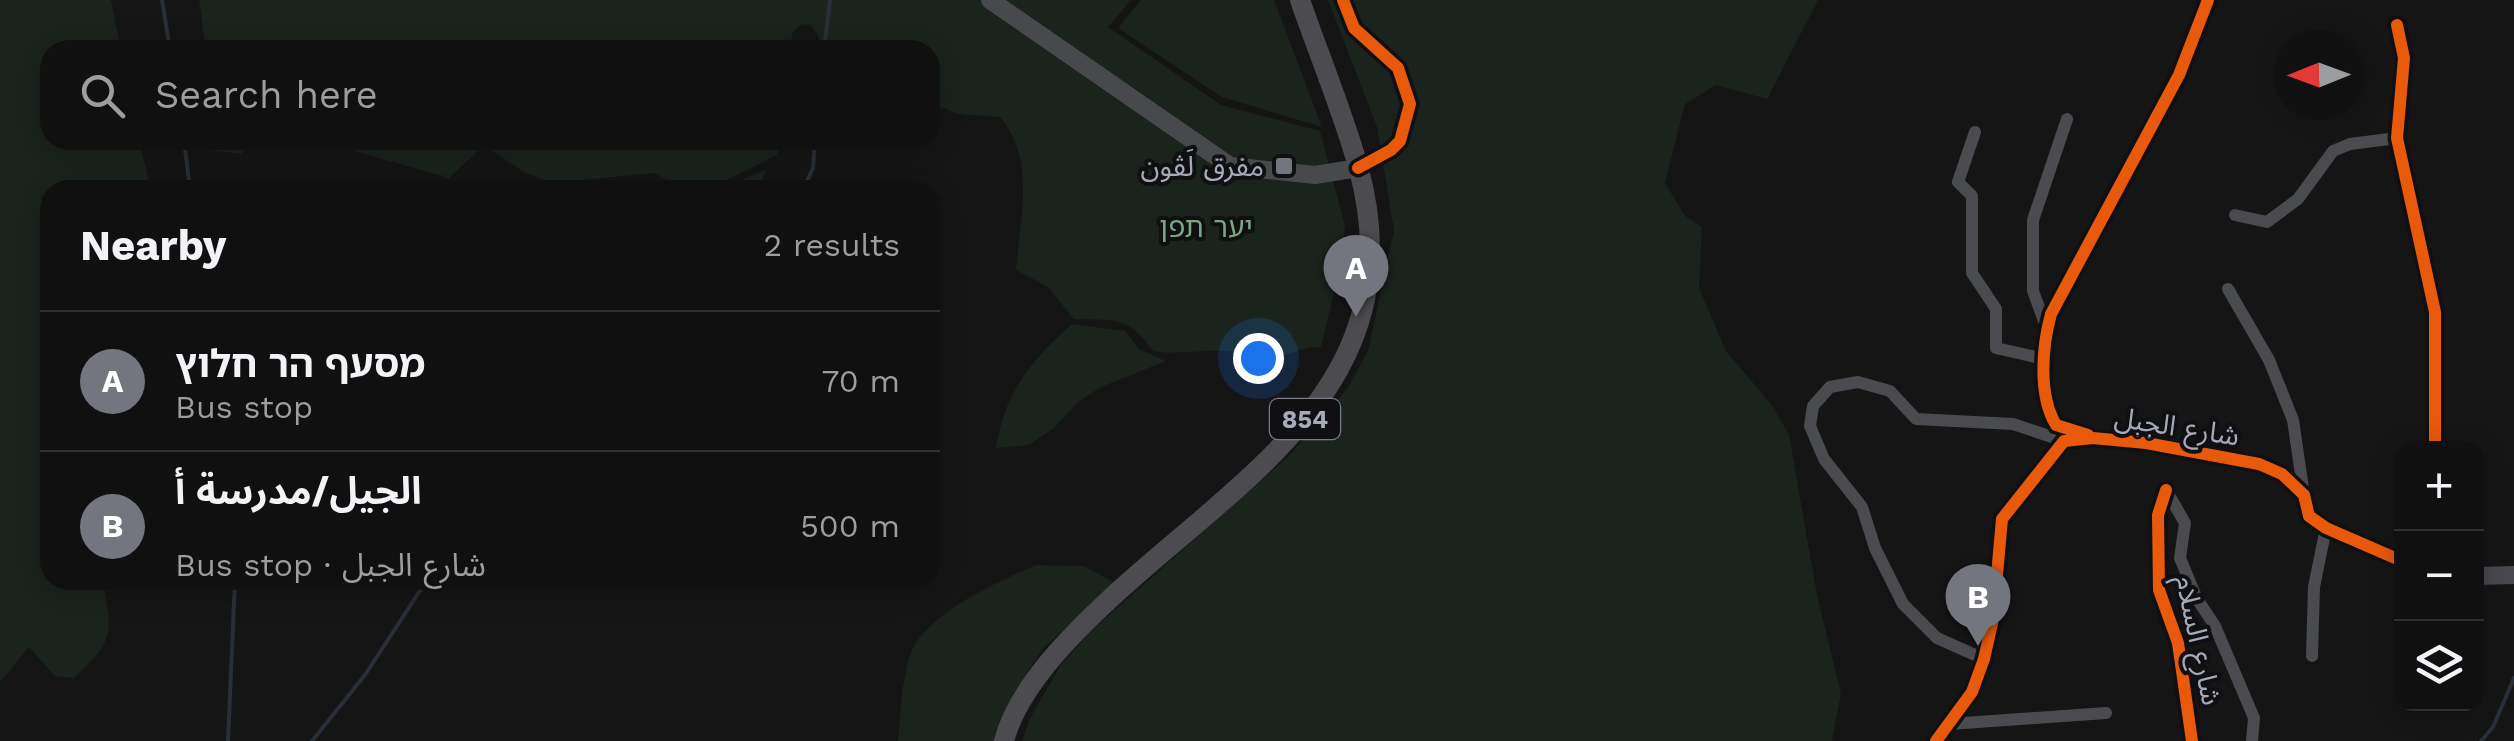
<!DOCTYPE html>
<html lang="en">
<head>
<meta charset="utf-8">
<style>
	body { margin:0; font-family:"Work Sans","Noto Sans Arabic","Noto Sans Hebrew",sans-serif; background:#191919; color:#f1f3f6 }
	.controls { position:absolute; right:30px; bottom:30px; display:grid; overflow:hidden; border-radius:20px; box-shadow:0 5px 25px #0003 }
	.controls button { width:90px; height:90px; display:grid; place-items:center; padding:0; border:0; border-bottom:2px solid #303030; background:#101010; color:#f1f3f6; font:50px sans-serif }
	.compass { position:absolute; left:2274px; top:30px; width:90px; height:90px; border-radius:50%; background:#101010; box-shadow:0 5px 25px #0003; rotate:269deg }
	.you { position:absolute; left:1258px; top:358px; width:35px; height:35px; margin:-25px; border:8px solid #fff; border-radius:50%; background:#1a73e8; box-shadow:0 0 0 15px #1a73e833 }
	.badge { display:grid; place-items:center; width:65px; height:65px; border-radius:50%; background:#73757f; color:#fff; font-size:32px; font-weight:700 }
	.pin { position:absolute; translate:-50% -82px; filter:drop-shadow(0 2px 5px #0008) }
	.pin::after { content:''; position:absolute; top:52px; width:35px; height:30px; background:inherit; clip-path:polygon(0 0,100% 0,50% 100%) }
	.list { margin:0; padding:0; list-style:none }
	h2 { display:flex; justify-content:space-between; align-items:center; height:130px; margin:0; padding:0 40px; font-size:42px }
	h2 small { font-size:32px; font-weight:400; color:#9c9d9f }
	.list li { display:grid; grid-template-columns:65px 1fr auto; gap:30px; align-items:center; box-sizing:border-box; height:140px; padding:0 40px; border-top:2px solid #303030 }
	.list b { display:block; font-size:38px; white-space:nowrap }
	.list p { margin:0; font-size:32px; white-space:nowrap; color:#9c9d9f }
	.list em { font-size:32px; font-style:normal; color:#9c9d9f }
	.icon { flex:none; width:55px; height:55px; fill:none; stroke:currentColor; stroke-width:2; stroke-linecap:round; stroke-linejoin:round }
	.map { position:relative; flex:none; width:2514px; height:741px; overflow:hidden }
	.search { position:absolute; background:#101010; box-shadow:0 5px 25px #0003; left:40px; top:40px; width:900px; height:110px; display:flex; align-items:center; gap:25px; box-sizing:border-box; padding:0 35px; border-radius:30px; color:#9c9d9f; font-size:38px }
	.panel { position:absolute; background:#101010; box-shadow:0 5px 25px #0003; left:40px; top:180px; width:900px; height:410px; border-radius:30px }
	.map>svg:first-child { display:block }
</style>
</head>
<body>
<div class="map">
<svg width="2514" height="741" viewBox="0 0 2514 741">
	<rect width="100%" height="100%" fill="#151516"/>
	<path fill="#1b231d" d="M0 0H111L121 50H50V140H139L151 190H50V580H107C103 591 106 600 108 612 113 643 96 657 74 678L55 676 29 647 0 682Z
		M199 0H1131L1108 27 1221 105 1320 131 1345 226 1337 280 1321 347C1303 346 1291 355 1274 356 1257 358 1242 352 1226 351 1201 350 1177 355 1153 351 1127 314 1115 321 1074 319L1048 287 1016 270C1020 220 1036 159 1000 117L957 114 930 102V50H823L818 35 810 25 802 24 792 33 791 50H206Z
		M1141 0H1274L1322 127 1222 97 1118 28Z
		M1328 0H1818L1767 99 1716 85 1685 104 1665 183 1685 216 1702 227 1699 288 1726 351 1771 404 1789 434 1817 595 1841 693 1832 741H1022L1030 718 1060 666 1091 631 1289 456 1347 389 1368 351 1394 230 1377 127Z
		M206 140H248L242 154 206 150Z
		M317 140H782L777 155C755 165 701 198 680 189 670 184 664 176 653 173L553 183 524 172 488 148 480 149 449 178Z
		M766 170 758 190H716Z
		M630 181 655 183 666 190H603L604 187Z
		M1072 324 1125 331 1139 349 1166 361 1101 387 1078 402 1054 428 1029 445 996 448C1005 391 1031 361 1072 324Z
		M1036 565 1084 566 1117 584 1043 648 1018 687 997 741H898C901 713 901 682 910 655 925 613 998 582 1036 565Z"/>
	<g fill="none" stroke-linecap="round" stroke-linejoin="round">
		<path stroke="#282f38" stroke-width="4" d="M162 0 170 50
			M824 50 830 0
			M184 140 190 190
			M803 190 813 168 815 140
			M228 741 235 580
			M312 741 365 675 427 580
			M2481 741 2493 727 2514 678"/>
		<path stroke="#494b4f" stroke-width="12" d="M1343 0 1354 28 1398 68 1410 104 1400 141 1391 150 1358 168
			M2397 25 2404 58 2397 138 2435 312V448
			M1975 132 1958 182 1972 196V273L1996 309V348L2044 359
			M2235 215 2267 222 2298 199 2333 151 2350 144 2397 138
			M2228 289 2269 360 2293 420 2304 495
			M2047 329 2033 291V220L2067 119
			M2093 438 2080 430 2056 425C2038 395 2042 347 2051 314L2179 75 2208 0
			M2166 490 2185 523 2180 558 2197 599 2215 626 2254 718 2252 741
			M2166 490 2158 515 2159 590 2178 643 2192 741
			M2312 656 2314 587 2326 528
			M1984 659 1937 638 1903 604 1875 548 1862 507 1824 459 1810 426 1813 406 1830 387 1858 382 1890 391 1916 419 2013 424 2064 441
			M1950 724 2106 713"/>
		<path stroke="#48494d" stroke-width="18" d="M990 0 1230 166 1315 175 1358 168
			M2476 576 2514 575
			M1936 741 1972 692 1984 659 1993 619 2002 519 2064 441 2093 438 2146 443 2259 464 2282 474 2304 495 2309 516 2326 528 2402 561"/>
		<path stroke="#4c4c50" stroke-width="20" d="M1004 741C1018 687 1072 634 1112 597 1247 473 1417 380 1358 166 1342 110 1319 55 1300 0"/>
		<g stroke="#101012" stroke-width="19">
			<path id="cycleway" d="M1343 0 1354 28 1398 68 1410 104 1400 141 1391 150 1358 168
				M2397 25 2404 58 2397 138 2435 312V448
				M2088 435 2056 425C2038 395 2042 347 2051 314L2179 75 2208 0
				M2166 490 2158 515 2159 590 2178 643 2192 741
				M1936 741 1972 692 1984 659 1993 619 2002 519 2064 441 2093 438 2146 443 2259 464 2282 474 2304 495 2309 516 2326 528 2402 561"/>
		</g>
		<use href="#cycleway" stroke="#e8590c" stroke-width="12"/>
	</g>
	<rect fill="#73757f" stroke="#101012" stroke-width="4" x="1274" y="156" width="20" height="20" rx="5"/>
	<g text-anchor="middle" stroke-width="8" stroke-linejoin="round" paint-order="stroke">
		<rect fill="#101012" stroke="#787b86" stroke-width="2.5" x="1270" y="399" width="70" height="40" rx="8"/>
		<g font-size="25" font-weight="bold" fill="#a5a9b8">
			<text x="1305" y="428">854</text>
		</g>
		<g font-size="28" fill="#a5a9b8" stroke="#101012" text-anchor="end">
			<text x="1264" y="176">مفرق لَڤون</text>
		</g>
		<g font-size="28" fill="#7ba482" stroke="#101012">
			<text x="1206" y="237">יער תפן</text>
		</g>
		<g font-size="28" fill="#a5a9b8" stroke="#101012">
			<text transform="translate(2177 426) rotate(9)" y="10">شارع الجبل</text>
			<text transform="translate(2199 640) rotate(78)" y="10">شارع السلام</text>
		</g>
	</g>
</svg>
<div class="controls">
<button>+</button>
<button>−</button>
<button><svg class="icon" aria-label="layers" viewBox="0 0 24 24"><path d="M12 4l9 5-9 5-9-5zM3 14l9 5 9-5"/></svg></button>
</div>
<svg class="compass" viewBox="-18 -18 36 36"><path d="M0-13l5 13h-10z" fill="#e53935"/><path d="M0 13l5-13h-10z" fill="#9c9d9f"/></svg>
<div class="you"></div>
<div class="pin badge" style="left:1356px;top:317px">A</div>
<div class="pin badge" style="left:1978px;top:646px">B</div>
<div class="search"><svg class="icon" aria-label="search" viewBox="0 0 24 24"><circle cx="10" cy="10" r="6"/><path d="M15 15l6 6"/></svg>Search here</div>
<section class="panel">
<h2>Nearby<small>2 results</small></h2>
<ul class="list">
<li><span class="badge">A</span><div><b>מסעף הר חלוץ</b><p>Bus stop</p></div><em>70 m</em></li>
<li><span class="badge">B</span><div><b>الجيل/مدرسة أ</b><p>Bus stop · شارع الجبل</p></div><em>500 m</em></li>
</ul>
</section>
</div>
</body>
</html>
